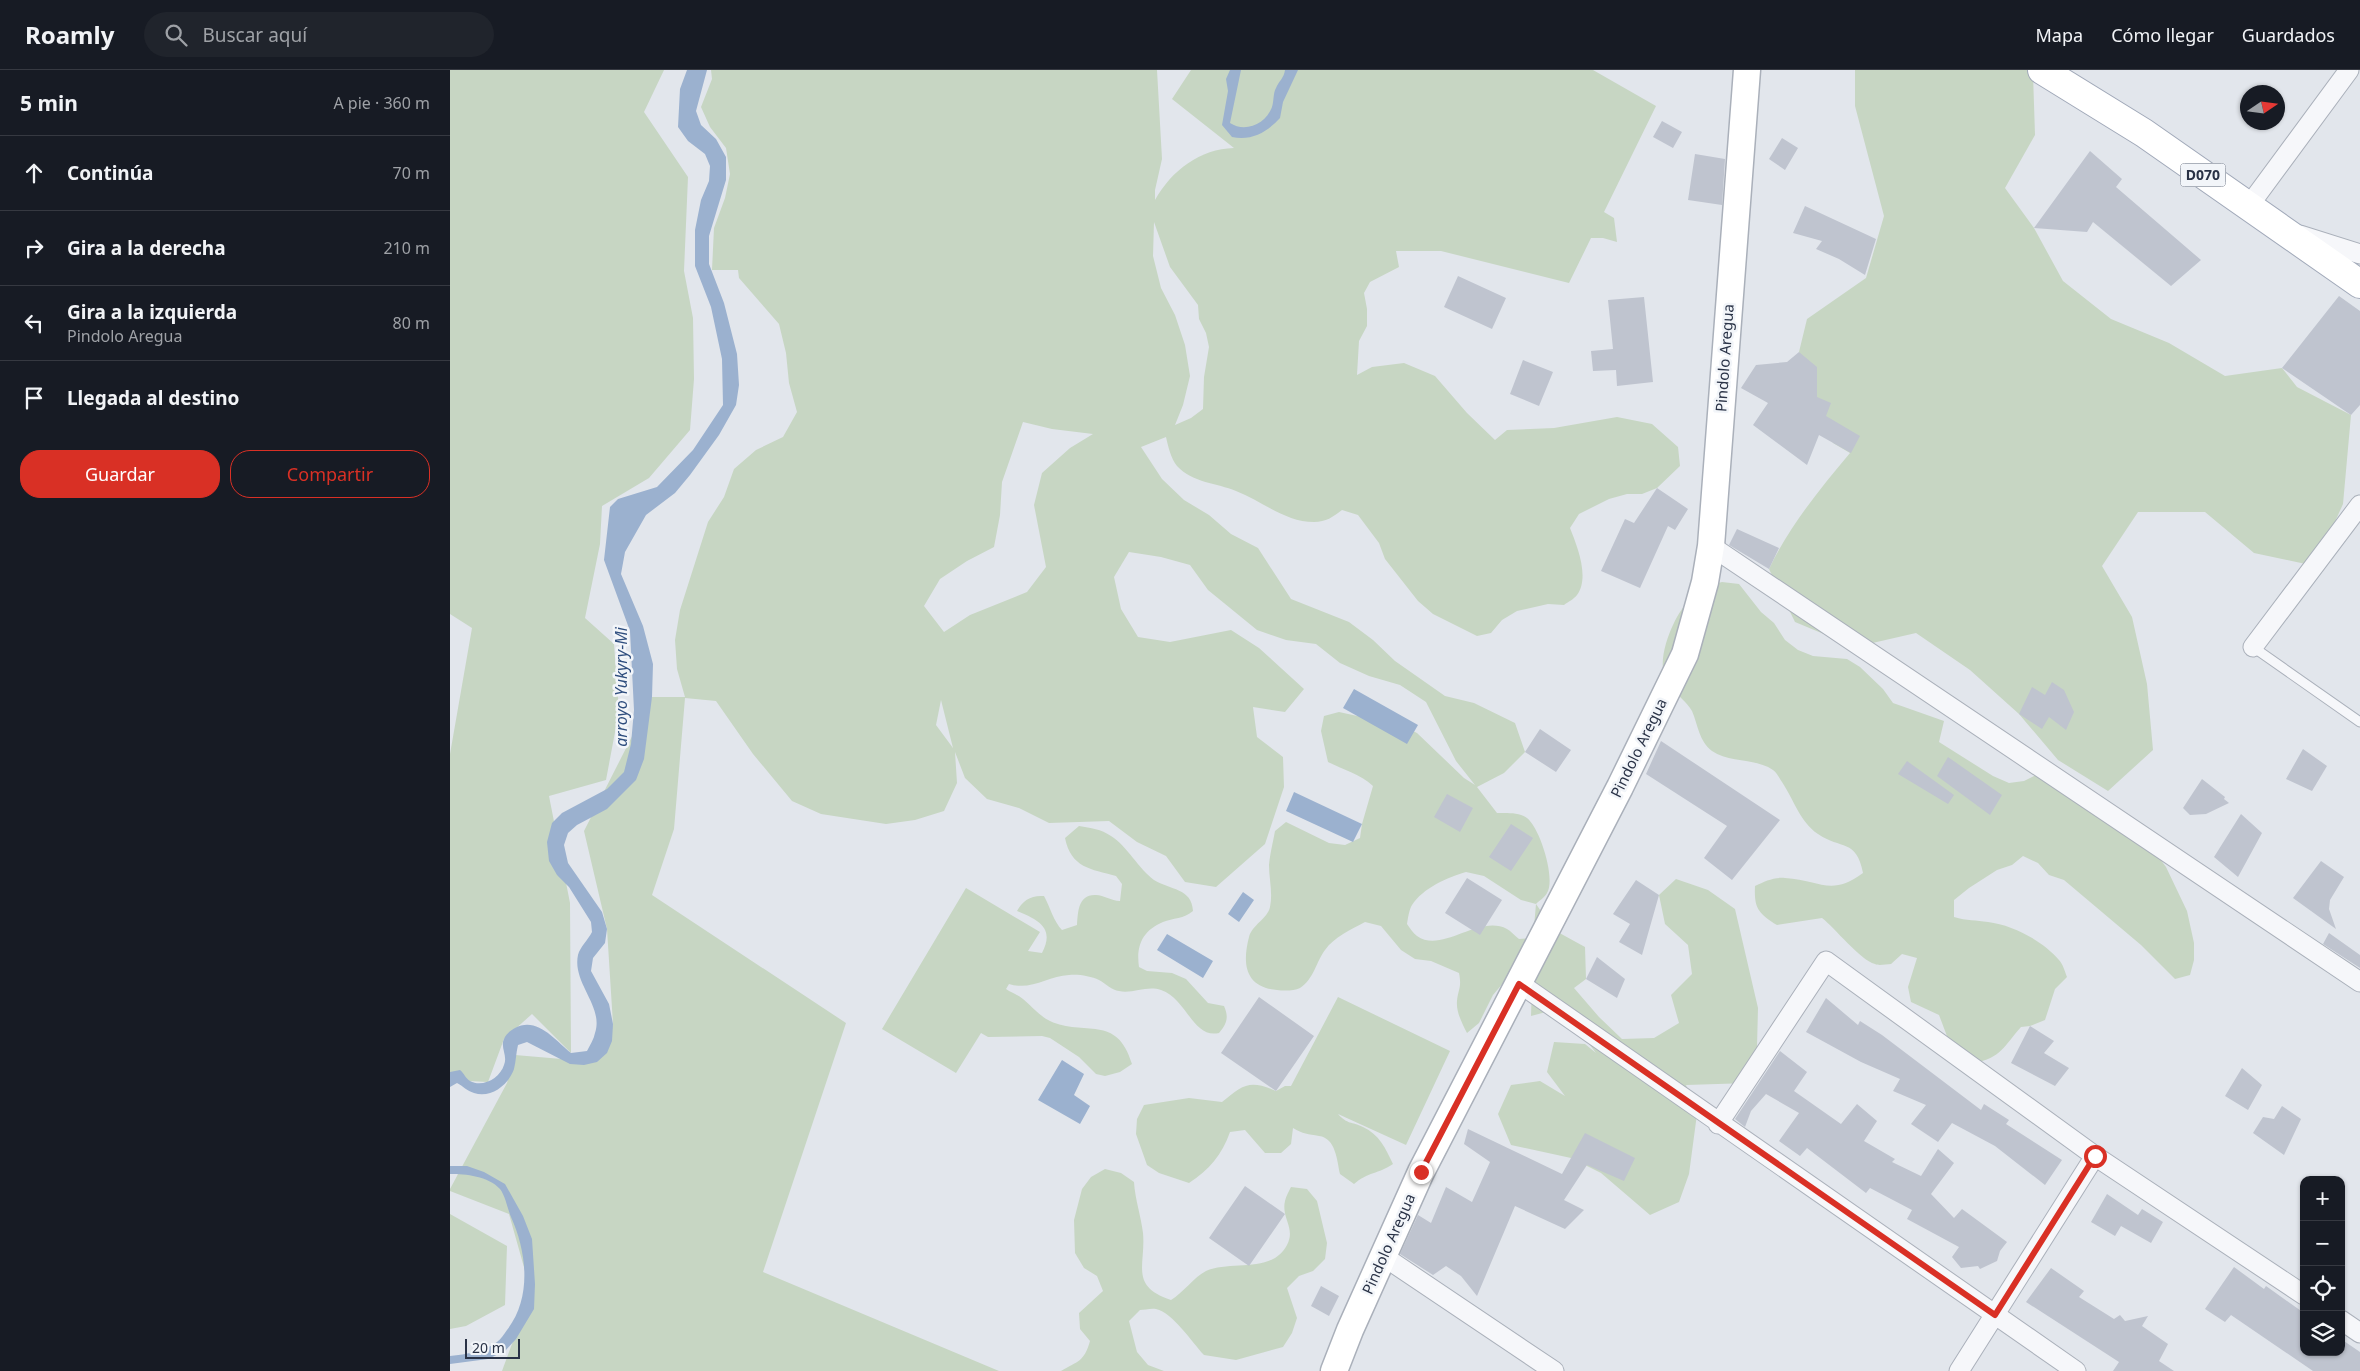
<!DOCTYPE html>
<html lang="es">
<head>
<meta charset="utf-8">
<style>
	body { margin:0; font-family:"Noto Sans",sans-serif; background:#20242c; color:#f1f3f6 }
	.controls { position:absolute; right:15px; bottom:15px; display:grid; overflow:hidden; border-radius:10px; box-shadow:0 1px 4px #0004 }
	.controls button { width:45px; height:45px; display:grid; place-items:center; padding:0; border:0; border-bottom:1px solid #363941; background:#171b24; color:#f1f3f6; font:25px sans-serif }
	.compass { position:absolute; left:1790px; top:15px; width:45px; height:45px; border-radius:50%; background:#171b24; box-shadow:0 1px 4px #0004; rotate:77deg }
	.scale { position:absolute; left:15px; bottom:12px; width:55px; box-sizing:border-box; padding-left:5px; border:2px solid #293246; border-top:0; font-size:14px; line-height:18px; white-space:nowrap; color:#293246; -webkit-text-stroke:4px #f2f5f9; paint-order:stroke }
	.stop { position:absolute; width:15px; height:15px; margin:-11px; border:4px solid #d93025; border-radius:50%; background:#fff }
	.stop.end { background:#d93025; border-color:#fff; box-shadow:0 1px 5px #0008 }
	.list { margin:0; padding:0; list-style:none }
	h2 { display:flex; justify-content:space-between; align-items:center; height:65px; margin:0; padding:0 20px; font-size:21px }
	h2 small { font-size:16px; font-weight:400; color:#9ea1a6 }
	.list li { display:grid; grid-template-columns:32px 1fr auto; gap:15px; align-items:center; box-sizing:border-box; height:75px; padding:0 20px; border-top:1px solid #363941 }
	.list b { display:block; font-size:19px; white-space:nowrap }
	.list p { margin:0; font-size:16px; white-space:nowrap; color:#9ea1a6 }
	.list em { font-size:16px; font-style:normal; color:#9ea1a6 }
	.actions { display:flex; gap:10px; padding:15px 20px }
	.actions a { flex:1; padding:11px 0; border:1px solid #d93025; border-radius:20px; text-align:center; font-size:18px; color:#d93025 }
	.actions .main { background:#d93025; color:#fff }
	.icon { flex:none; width:28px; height:28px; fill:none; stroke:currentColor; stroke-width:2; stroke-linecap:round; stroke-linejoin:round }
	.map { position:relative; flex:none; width:1910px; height:1301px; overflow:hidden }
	header { display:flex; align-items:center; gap:30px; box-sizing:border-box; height:70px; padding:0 25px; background:#171b24; border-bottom:1px solid #363941 }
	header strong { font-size:24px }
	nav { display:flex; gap:28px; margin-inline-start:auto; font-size:18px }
	.search { width:350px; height:45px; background:#20242c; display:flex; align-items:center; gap:12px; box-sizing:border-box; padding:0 18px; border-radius:28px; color:#9ea1a6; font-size:19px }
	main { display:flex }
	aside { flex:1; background:#171b24 }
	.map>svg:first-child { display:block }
</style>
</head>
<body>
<header>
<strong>Roamly</strong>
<div class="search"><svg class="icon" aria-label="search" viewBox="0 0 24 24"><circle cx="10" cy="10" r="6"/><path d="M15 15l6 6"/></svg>Buscar aquí</div>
<nav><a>Mapa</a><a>Cómo llegar</a><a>Guardados</a></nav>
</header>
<main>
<aside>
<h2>5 min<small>A pie · 360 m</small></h2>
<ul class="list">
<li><svg class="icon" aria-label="ahead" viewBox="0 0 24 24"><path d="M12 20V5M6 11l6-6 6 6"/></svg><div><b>Continúa</b></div><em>70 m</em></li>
<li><svg class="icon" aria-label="right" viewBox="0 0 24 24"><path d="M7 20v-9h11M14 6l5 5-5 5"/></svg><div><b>Gira a la derecha</b></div><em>210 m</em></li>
<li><svg class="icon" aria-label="left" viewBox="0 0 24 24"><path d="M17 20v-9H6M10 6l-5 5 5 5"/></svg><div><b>Gira a la izquierda</b><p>Pindolo Aregua</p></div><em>80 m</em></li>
<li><svg class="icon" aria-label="arrive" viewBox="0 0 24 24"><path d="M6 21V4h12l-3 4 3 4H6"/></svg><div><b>Llegada al destino</b></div></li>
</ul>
<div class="actions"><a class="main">Guardar</a><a>Compartir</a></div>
</aside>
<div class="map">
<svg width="1910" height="1301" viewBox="0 0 1910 1301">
	<rect width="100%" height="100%" fill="#e2e6ec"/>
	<path fill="#c7d6c3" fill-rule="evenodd" d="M0 0H214L194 42 238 107 234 201 243 248 244 309 240 360 199 408 152 436 150 474 135 548 164 574 169 641 156 710 99 726 120 833 121 983 82 944 54 969 38 1012 0 1010V684L22 558 0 544Z
		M261 0H707L712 89 705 120V130C722 100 750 79 784 78L722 29 741 0H1143L1206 36 1154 142 1164 148 1167 172 1153 168H1141L1119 213 991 181H946L949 197 920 212 914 223 917 239V256L909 271 907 305 922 297 954 293 985 306 1017 343 1045 370 1057 360 1104 358 1167 347 1202 354 1228 377 1230 396 1207 418 1192 424H1177L1159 429 1129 444 1120 458C1127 476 1140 507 1127 525 1124 529 1118 532 1114 535L1098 534 1067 541 1052 550 1041 563 1027 566 983 544 968 531 935 489 929 473 908 445 892 440C883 447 876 452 864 452 835 452 812 431 786 421 767 413 743 413 727 396 721 389 718 376 716 367L691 377 712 409 734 430 759 445 781 464 808 478 841 529 899 552 923 570 945 591 995 626 1024 633 1065 653 1075 682 1054 703 1027 717 1047 743C1056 743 1069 742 1077 748 1090 758 1106 809 1097 823 1095 827 1089 831 1086 834L1104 860 1135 877 1136 909 1124 918 1149 947 1172 969 1204 968 1229 953 1221 925 1242 904 1238 875 1215 854 1209 825 1226 809 1258 820 1285 839 1308 938 1307 977 1299 1013 1236 1015 1247 1044 1239 1104 1229 1132 1200 1145 1151 1103 1121 1088 1061 1075 1048 1044 1061 1015 1090 1011 1115 1026 1097 1002 1104 972 1135 974 1146 983 1111 938 1081 946 1082 915 1064 900 1043 925 1029 953 1017 963C1012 953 1006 942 1007 931 1008 919 1012 918 1009 903L981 891 965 889 951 880 931 856 915 852C902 859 884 867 875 880 866 892 864 909 850 918 844 921 834 921 827 920 795 917 792 894 799 867 802 855 818 848 820 837 823 823 819 809 819 795 820 784 823 772 825 761L836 752 879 773 895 775 910 768 912 754 923 716C910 704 894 700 878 692L871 661 874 646 889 642 953 656 967 663 1014 708 1025 715 1006 691 976 632 950 615 919 606 890 593 866 574 836 570 807 560 758 520 740 495 711 487 679 482 664 507 671 539 688 567 720 572 781 560 809 578 854 619 835 642 803 637 807 667 833 687 834 717 815 774 766 817 735 812 716 786 687 772 659 751 599 753 569 738 537 729 515 708 505 682 507 713 494 741 465 750 436 754 371 744 342 731 303 684 266 631 235 628 224 759 202 825 396 953 313 1202 549 1301H52L81 1222 59 1144 0 1121V1119L57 1013 65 985 147 992 163 954 157 859 134 761 202 627H235L227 599 225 570 230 540 258 452 274 427 284 399 306 380 333 367 347 342 339 313 336 283 329 254 289 208 288 200H262L264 158 275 128 280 104 276 78 260 57 251 37 262 9ZM704 152 720 197 748 235 749 249 756 263 759 277 754 307 753 339 741 348 725 355 733 335 740 306 735 275 725 245 711 218 703 186ZM573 352 602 359 643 364 620 378 592 403 584 435 596 497 577 522 520 545 494 562 474 536 490 509 517 491 544 477 550 445 552 412ZM491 630 503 678 486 655ZM1016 802 1034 806 1071 830 1086 834 1083 868 1069 869C1065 866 1061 861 1057 859 1029 844 992 884 967 866 963 863 960 858 957 854 958 848 959 840 962 835 973 818 998 807 1016 802Z
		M1405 0H1578L1583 4 1585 65 1555 118 1584 158 1613 211 1661 249 1719 273 1775 306 1832 298 1847 317 1901 345 1893 434 1865 496 1804 483 1755 442H1688L1652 496 1682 547 1697 614 1703 680 1658 721 1608 690 1569 644 1520 600 1466 563 1405 577 1345 552 1319 499C1340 455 1370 419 1400 383L1383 373 1349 282 1357 249 1416 208 1434 146 1405 36Z
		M1272 512 1289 514 1311 542 1324 553 1335 570 1348 580 1363 586 1397 589 1410 597 1433 619 1443 633 1494 651 1489 672 1543 706 1559 713 1574 711 1588 704 1696 770 1716 797 1737 841 1744 873V890L1740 905 1725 909 1691 875 1614 810 1599 805 1588 793 1573 786 1562 795 1547 800 1519 818 1504 830V847C1517 851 1526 850 1538 852 1563 855 1593 871 1609 890 1613 894 1615 902 1617 907L1605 919 1595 950 1580 956 1571 957C1554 976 1551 988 1524 993L1500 974 1489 945 1461 932 1458 917 1467 888 1452 884 1441 894C1436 894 1429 896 1425 894 1410 890 1385 858 1372 848L1327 855C1308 843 1304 838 1305 816 1315 811 1324 807 1335 808 1370 810 1381 827 1413 803 1406 768 1391 780 1368 764 1350 752 1344 730 1332 712 1330 709 1327 703 1323 700 1306 688 1279 693 1262 681 1249 671 1248 655 1242 641 1236 631 1229 627 1222 619 1205 603 1215 572 1223 555 1234 532 1247 518 1272 512Z
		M629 756C641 758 651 759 661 766 677 776 689 799 704 810 720 820 742 818 743 841 734 849 723 848 713 852 692 861 686 876 689 897L697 901 722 903 736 909 758 933 774 936C779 947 777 954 769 963 743 969 737 929 711 920 697 915 683 924 669 921 662 920 656 914 649 910 641 906 628 904 619 905 598 906 581 921 559 914L556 919C562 923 568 925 573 929 582 936 589 946 600 951 634 967 667 943 682 994L670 1002 655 1006 646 1004 629 987 600 968 592 966 538 967 531 963 506 1003 432 959 516 818 590 862 578 881 592 883C605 858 589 850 567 841 573 830 581 825 594 826 600 837 604 852 612 860L627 855C628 842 628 824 646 825 654 825 661 831 670 831L672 814 666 806C641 799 621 798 615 768Z
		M888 927 1000 981 956 1075 888 1044C898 1055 901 1051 913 1057 929 1064 936 1079 943 1094 928 1104 918 1102 904 1114L890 1104C887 1091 886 1068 869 1066 858 1064 853 1064 843 1058L841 1074 831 1083H815L795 1060 780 1062C772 1085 759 1100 739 1113L709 1103 697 1095 686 1064 687 1049 694 1035 739 1028 772 1032C793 1015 799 1009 826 1021L835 1016H841Z
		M655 1099 671 1103 684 1112C685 1129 691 1146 693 1163 696 1195 679 1216 721 1230 733 1223 744 1207 756 1201 781 1190 822 1204 837 1175 846 1158 831 1148 835 1131 836 1126 839 1121 841 1117L857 1119 867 1131 877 1173 875 1189 863 1201 849 1206 837 1218 847 1248 842 1263 833 1277 786 1290 754 1285C742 1272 723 1243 706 1239 701 1238 694 1240 690 1240L679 1251 687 1282 698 1295 714 1301H611C628 1291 634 1292 640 1271L630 1259 629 1243 653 1221 647 1206 634 1198 625 1183 624 1150 632 1119 641 1107Z
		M0 1144 57 1176 55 1235 16 1256 0 1259Z"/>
	<path fill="#9bb1cf" d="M237 0H257L246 41 251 55 266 69 276 87V110L259 166V194L274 233 287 284 289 315 286 335 269 365 240 405 225 423 196 445 175 482 171 504 193 556 203 594 202 627 194 689 186 710 157 739 127 755 118 763 114 775 118 793 152 842 157 859 155 873 143 888 141 901 159 934 163 954 162 971 157 983 147 992 134 995 120 994 77 972 68 975C66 983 66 991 64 999 59 1014 41 1029 24 1023 17 1021 13 1016 7 1013L0 1017V1002L10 1000C14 1003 16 1009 20 1011 33 1018 50 1008 54 995 58 986 50 977 54 969 56 964 61 960 65 958 87 946 105 970 121 983L137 981C140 975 144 969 145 963 154 936 122 913 128 885 130 877 138 870 142 862L141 852 119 817 107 805 99 791 97 772 102 753 112 743 157 719 174 702 181 674 184 640 180 561 154 490 160 437 168 429 207 417 243 380 273 335 272 289 261 237 245 196V160L251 130 259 111 260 96 255 84 238 71 228 57 230 19Z
		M780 0H791L780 53C795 63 816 54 822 37 824 31 823 23 826 18 829 11 834 8 835 0H848L833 32 830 48C817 62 802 71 782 67L772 55 778 21 776 9Z
		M904 619 968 655 957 674 893 638Z
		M844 722 912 754 903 772 836 741Z
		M793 822 804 830 789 852 778 844Z
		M717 864 763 891 753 908 707 880Z
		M612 990 634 1004 624 1025 640 1036 630 1054 588 1030Z
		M0 1096H17L34 1102 55 1114 73 1146 82 1169 85 1214 84 1239 66 1269 55 1281 38 1289 0 1294V1286C17 1284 33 1282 47 1272 51 1269 54 1264 57 1260 82 1228 77 1182 61 1147 58 1140 55 1125 50 1119 38 1106 16 1104 0 1104Z"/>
	<path fill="#bfc4cf" d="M1212 51 1232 62 1223 78 1203 67Z
		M1332 68 1348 78 1335 100 1319 89Z
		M1640 81 1672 109 1666 117 1751 190 1721 216 1643 152 1637 162 1584 158Z
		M1245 84 1275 89 1272 135 1238 130Z
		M1355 136 1426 169 1415 205 1389 189 1366 179 1372 171 1343 163Z
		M1008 206 1056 228 1042 259 994 237Z
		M1889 226 1910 241V335L1901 345 1832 298Z
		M1194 227 1203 312 1167 316 1166 300 1143 301 1141 281 1163 279 1158 230Z
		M1349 282 1367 297V327L1381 333 1376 346 1410 366 1401 383 1369 365 1357 395 1303 355 1318 333 1291 318 1306 295 1337 292Z
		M1073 290 1103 302 1089 336 1060 324Z
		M1207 418 1238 439 1225 460 1218 456 1190 518 1151 501 1175 449 1184 453Z
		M1287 459 1329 478 1319 499 1279 475Z
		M1602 612 1614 620 1624 642 1616 660 1599 647 1592 659 1569 644 1582 617 1595 625Z
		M1090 659 1121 680 1106 702 1075 682Z
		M1211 671 1330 750 1282 810 1254 788 1277 756 1196 704Z
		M1853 679 1877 696 1862 721 1836 709Z
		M1498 687 1552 725 1540 745 1487 706Z
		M1457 691 1504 725 1498 734 1448 704Z
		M1752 709 1775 727 1774 729 1779 733 1756 744 1740 745 1733 738Z
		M997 724 1023 738 1010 762 984 747Z
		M1791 744 1812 763 1788 807 1764 787Z
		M1061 754 1083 768 1061 801 1039 787Z
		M1871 791 1894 807 1880 830 1879 839 1886 859 1843 828Z
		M1017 808 1052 830 1030 865 995 843Z
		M1186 810 1209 825 1192 885 1169 872 1180 854 1163 844Z
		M1879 863 1910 885V898L1873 874Z
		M1147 887 1175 909 1167 928 1136 909Z
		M809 927 864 966 826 1021 771 983Z
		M1376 928 1408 955 1410 951 1432 965 1531 1040 1534 1034 1559 1050 1556 1054 1612 1090 1595 1115 1545 1076 1502 1053 1488 1072 1461 1054 1476 1035 1443 1021 1450 1009 1411 992 1356 962Z
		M1580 956 1604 971 1594 983 1619 998 1605 1016 1561 993Z
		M1330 981 1357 1002 1344 1021 1391 1054 1407 1034 1427 1051 1414 1071 1445 1089 1442 1092 1471 1106 1488 1079 1504 1093 1481 1124 1504 1148 1512 1139 1557 1172 1550 1181 1547 1191 1530 1199 1528 1196 1511 1198 1502 1187 1509 1177 1457 1149 1462 1140 1420 1118 1416 1123 1357 1078 1350 1086 1329 1071 1349 1043 1316 1024 1301 1041 1295 1057 1285 1049Z
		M1792 998 1812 1015 1798 1040 1775 1026Z
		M1832 1036 1851 1049 1834 1085 1803 1063 1813 1047 1824 1049Z
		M1018 1059 1112 1104 1135 1063 1185 1088 1174 1111 1137 1095 1114 1130 1134 1140 1115 1159 1065 1136 1027 1226 1011 1206 996 1196 983 1205 950 1184 968 1145 981 1153 996 1117 1022 1132 1040 1092 1014 1074Z
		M795 1116 835 1144 799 1196 759 1168Z
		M1657 1124 1688 1145 1692 1139 1713 1152 1701 1173 1671 1156 1665 1166 1641 1152Z
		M1784 1197 1814 1219 1816 1216 1854 1243V1282H1891V1269L1910 1282V1301H1863L1781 1245 1775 1252 1755 1239Z
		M1601 1198 1634 1221 1629 1227 1664 1249 1670 1245 1675 1251 1698 1246 1692 1256 1718 1274 1709 1291 1724 1301H1663L1669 1292 1576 1232Z
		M871 1216 889 1226 879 1246 861 1236Z"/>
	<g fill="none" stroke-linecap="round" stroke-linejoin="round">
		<g stroke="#aab0ba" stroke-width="11">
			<path id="service" d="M1803 577 1910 652"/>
		</g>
		<g stroke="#aab0ba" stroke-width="21">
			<path id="minor" d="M1798 137 1899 0
				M1850 165 1910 184
				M1261 476 1910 912
				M1803 577 1910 435
				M1069 913 1626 1301
				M1268 1054 1376 891 1645 1086 1854 1225
				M933 1186 1104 1301
				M1891 1250 1910 1263
				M1509 1301 1645 1086"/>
		</g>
		<g stroke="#aab0ba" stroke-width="29">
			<path id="secondary" d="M884 1301 900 1260 971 1102 1170 717 1235 584 1255 512 1261 476 1297 0"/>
		</g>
		<g stroke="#a1a9b9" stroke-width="30">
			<path id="primary" d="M1592 0 1694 63 1910 214"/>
		</g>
		<use href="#service" stroke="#f6f7fa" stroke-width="9"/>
		<use href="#minor" stroke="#f6f7fa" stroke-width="19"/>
		<use href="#secondary" stroke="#fff" stroke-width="26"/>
		<use href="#primary" stroke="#fff" stroke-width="28"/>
	</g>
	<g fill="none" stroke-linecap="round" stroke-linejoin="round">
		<path stroke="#d93025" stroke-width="6" d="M971 1102 1069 914 1545 1245 1645 1086"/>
	</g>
	<g text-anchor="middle" stroke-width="5" stroke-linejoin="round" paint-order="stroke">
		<rect fill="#f2f5f9" stroke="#656c7c" stroke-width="1" x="1730.5" y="93.5" width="45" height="23" rx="4"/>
		<g font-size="14" font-weight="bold" fill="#293246">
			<text x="1753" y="110">D070</text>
		</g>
		<g font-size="15" fill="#293246" stroke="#f2f5f9">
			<text transform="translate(1275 288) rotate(-86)" y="5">Pindolo Aregua</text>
			<text transform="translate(1189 678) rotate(-64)" y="5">Pindolo Aregua</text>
			<text transform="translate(939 1174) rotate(-66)" y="5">Pindolo Aregua</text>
		</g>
		<g font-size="16" font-style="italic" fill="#2f4e7e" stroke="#f2f5f9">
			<text transform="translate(171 617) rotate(-90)" y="6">arroyo Yukyry-Mi</text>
		</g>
	</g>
</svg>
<div class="controls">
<button>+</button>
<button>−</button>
<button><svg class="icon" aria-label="locate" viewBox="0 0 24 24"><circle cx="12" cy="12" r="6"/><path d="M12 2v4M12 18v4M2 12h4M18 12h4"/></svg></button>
<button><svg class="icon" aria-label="layers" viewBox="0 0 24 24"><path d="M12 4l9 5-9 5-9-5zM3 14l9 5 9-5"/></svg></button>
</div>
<svg class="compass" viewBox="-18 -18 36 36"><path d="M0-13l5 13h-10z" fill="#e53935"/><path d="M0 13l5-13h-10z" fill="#9ea1a6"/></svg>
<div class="scale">20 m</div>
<div class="stop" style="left:1645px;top:1086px"></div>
<div class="stop end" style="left:971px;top:1102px"></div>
</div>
</main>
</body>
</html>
